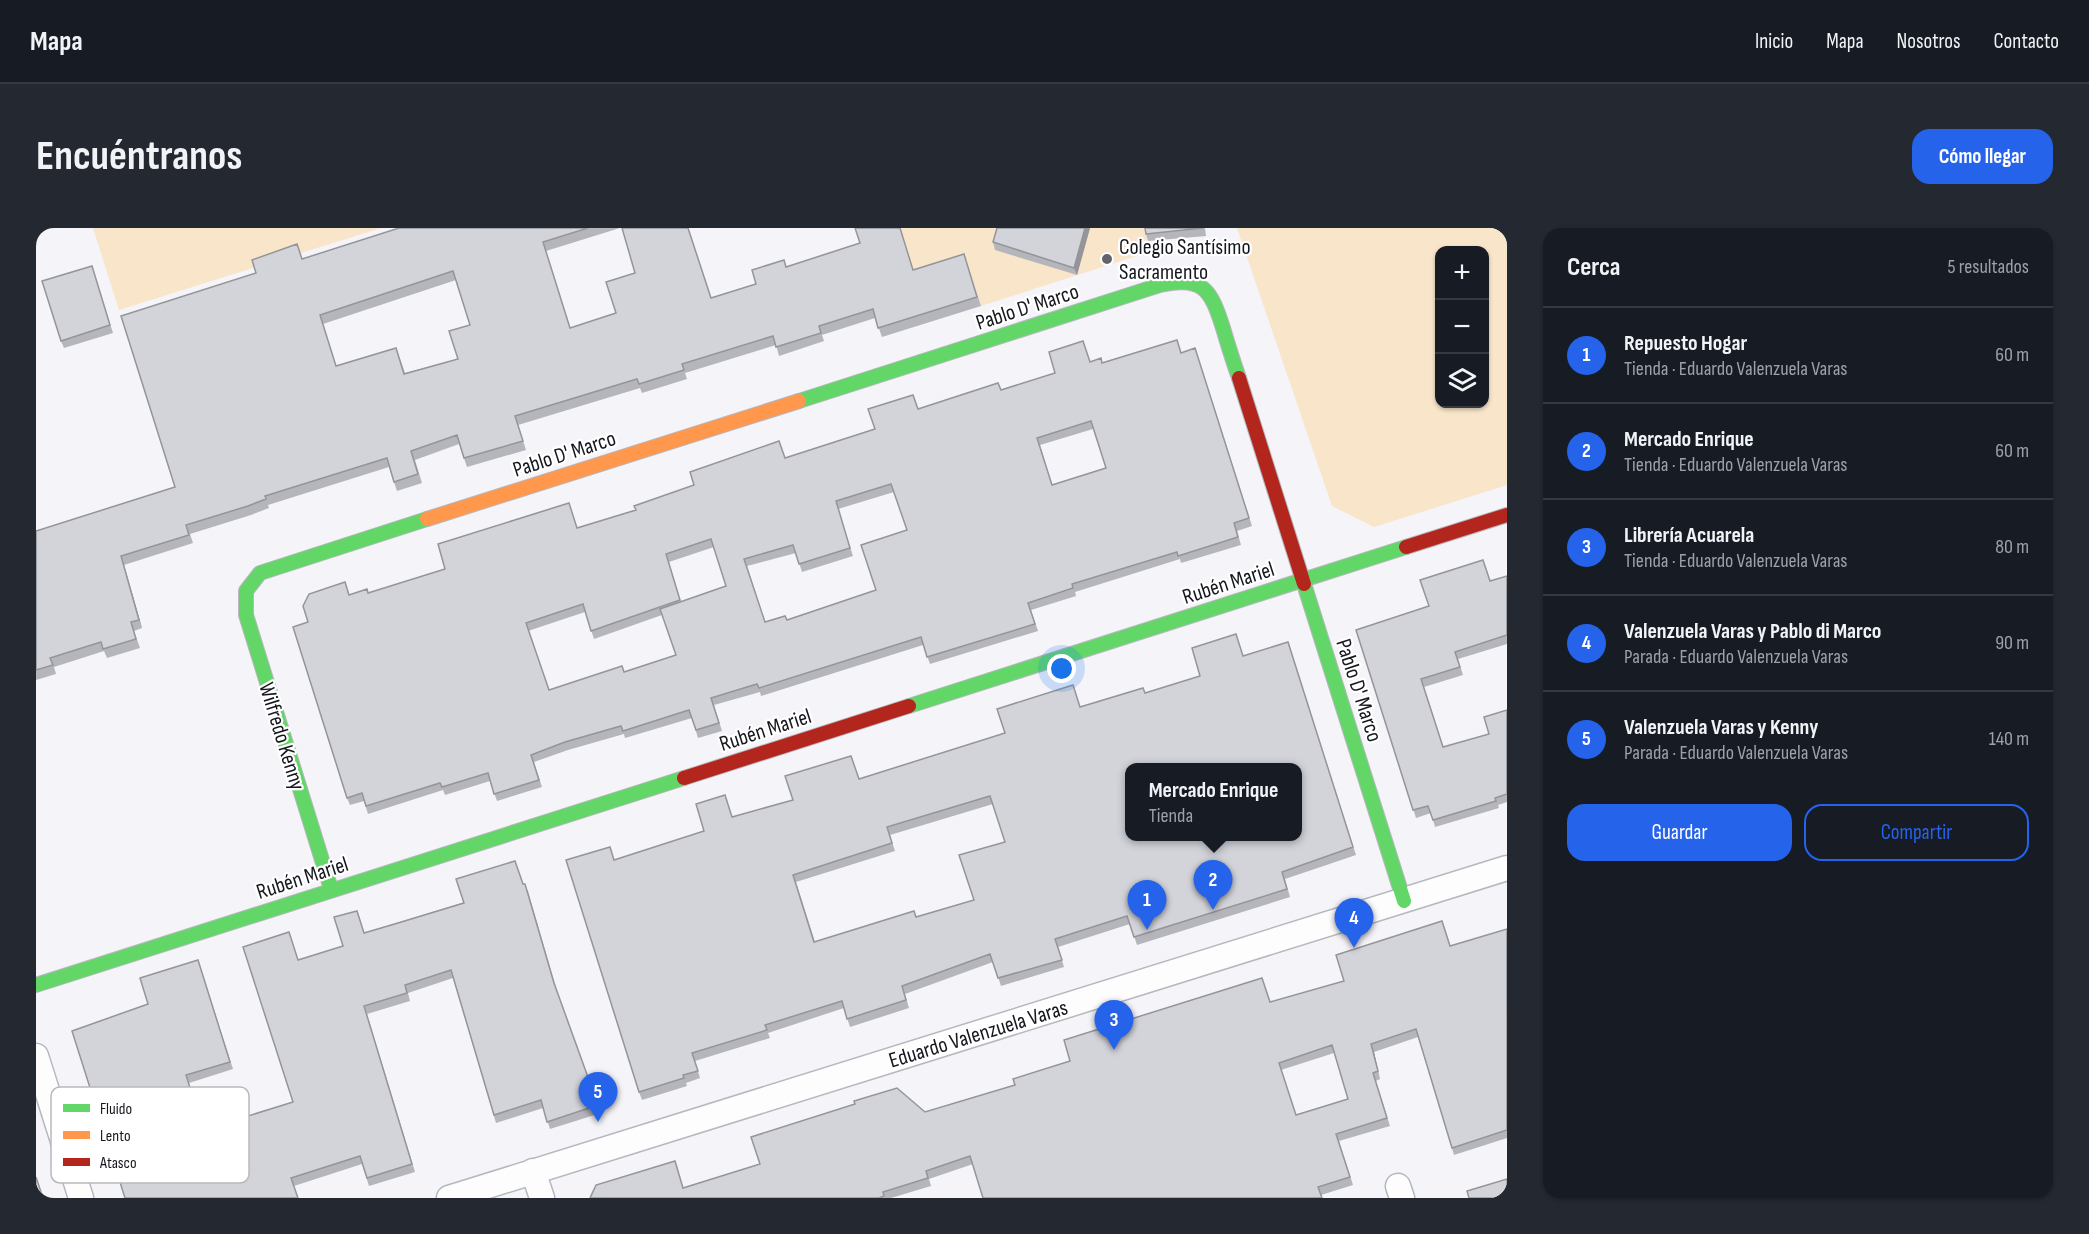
<!DOCTYPE html>
<html lang="es">
<head>
<meta charset="utf-8">
<style>
	body { margin:0; font-family:"Sofia Sans Condensed",sans-serif; background:#242831; color:#f1f3f6 }
	.controls { position:absolute; right:18px; top:18px; display:grid; overflow:hidden; border-radius:12px; box-shadow:0 2px 4px #0004 }
	.controls button { width:54px; height:54px; display:grid; place-items:center; padding:0; border:0; border-bottom:2px solid #363941; background:#171b24; color:#f1f3f6; font:30px sans-serif }
	.you { position:absolute; left:1026px; top:441px; width:21px; height:21px; margin:-15px; border:4px solid #fff; border-radius:50%; background:#1a73e8; box-shadow:0 0 0 9px #1a73e833 }
	.badge { display:grid; place-items:center; width:39px; height:39px; border-radius:50%; background:#2563eb; color:#fff; font-size:20px; font-weight:700 }
	.pin { position:absolute; translate:-50% -50px; filter:drop-shadow(0 2px 3px #0008) }
	.pin::after { content:''; position:absolute; top:32px; width:21px; height:18px; background:inherit; clip-path:polygon(0 0,100% 0,50% 100%) }
	.popup { position:absolute; left:1089px; top:535px; width:177px; height:78px; box-sizing:border-box; display:grid; place-content:center; border-radius:12px; background:#171b24; filter:drop-shadow(0 2px 4px #0005); font-size:20px; white-space:nowrap; color:#9ea1a6 }
	.popup b { font-size:22px; color:#f1f3f6 }
	.popup::after { content:''; position:absolute; left:50%; top:100%; margin-left:-12px; border:12px solid transparent; border-top-color:#171b24 }
	.list { margin:0; padding:0; list-style:none }
	h2 { display:flex; justify-content:space-between; align-items:center; height:78px; margin:0; padding:0 24px; font-size:26px }
	h2 small { font-size:20px; font-weight:400; color:#9ea1a6 }
	.list li { display:grid; grid-template-columns:39px 1fr auto; gap:18px; align-items:center; box-sizing:border-box; height:96px; padding:0 24px; border-top:2px solid #363941 }
	.list b { display:block; font-size:22px; white-space:nowrap }
	.list p { margin:0; font-size:20px; white-space:nowrap; color:#9ea1a6 }
	.list em { font-size:20px; font-style:normal; color:#9ea1a6 }
	.actions { display:flex; gap:12px; padding:18px 24px }
	.actions a { flex:1; padding:14px 0; border:2px solid #2563eb; border-radius:18px; text-align:center; font-size:21px; color:#2563eb }
	.actions .main { background:#2563eb; color:#fff }
	.icon { flex:none; width:33px; height:33px; fill:none; stroke:currentColor; stroke-width:2; stroke-linecap:round; stroke-linejoin:round }
	.map { position:relative; flex:none; width:1471px; height:970px; overflow:hidden; border-radius:18px }
	header { display:flex; align-items:center; gap:36px; box-sizing:border-box; height:84px; padding:0 30px; background:#171b24; border-bottom:2px solid #363941 }
	header strong { font-size:28px }
	nav { display:flex; gap:33px; margin-inline-start:auto; font-size:21px }
	.intro { display:flex; align-items:center; justify-content:space-between; box-sizing:border-box; height:144px; padding:0 36px }
	h1 { margin:0; font-size:42px }
	.button { padding:15px 27px; border-radius:18px; background:#2563eb; color:#fff; font-size:21px; font-weight:700 }
	main { display:flex; gap:36px; padding:0 36px }
	aside { flex:1; background:#171b24; border-radius:18px; box-shadow:0 2px 4px #0004 }
	.map>svg:first-child { display:block }
</style>
</head>
<body>
<header>
<strong>Mapa</strong>
<nav><a>Inicio</a><a>Mapa</a><a>Nosotros</a><a>Contacto</a></nav>
</header>
<div class="intro"><h1>Encuéntranos</h1><a class="button">Cómo llegar</a></div>
<main>
<div class="map">
<svg width="1471" height="970" viewBox="0 0 1471 970">
	<rect width="100%" height="100%" fill="#f4f4f9"/>
	<path fill="#f8e5ca" fill-rule="evenodd" d="M57 0H345L83 82Z
		M864 0H1111L1112 13 1107 26 945 78 931 35 880 51Z
		M1201 0H1471V257L1338 299 1296 278ZM1404 22H1448V176H1404Z"/>
	<g fill="none" stroke-linecap="round" stroke-linejoin="round">
		<g stroke="#b6b8be" stroke-width="27">
			<path id="street" d="M0 828 45 970
				M497 943 506 970
				M1362 958 1366 970
				M413 970 1471 640"/>
		</g>
		<g stroke="#b6b8be" stroke-width="16">
			<path id="fast" d="M763 173 1124 57C1167 47 1175 62 1187 100 1192 117 1197 133 1203 150
				M1268 356 1368 673
				M873 478 1370 319
				M295 661 210 387V363L224 345 391 291
				M0 757 648 550"/>
		</g>
		<g stroke="#b6b8be" stroke-width="16">
			<path id="slow" d="M391 291 763 173"/>
		</g>
		<g stroke="#b6b8be" stroke-width="16">
			<path id="jam" d="M1203 150 1268 356
				M1370 319 1471 287
				M648 550 873 478"/>
		</g>
		<use href="#street" stroke="#fdfdfe" stroke-width="24"/>
		<use href="#fast" stroke="#63d668" stroke-width="14"/>
		<use href="#slow" stroke="#ff974d" stroke-width="14"/>
		<use href="#jam" stroke="#b3261e" stroke-width="14"/>
	</g>
	<path fill="#b5b6bb" fill-rule="evenodd" d="M363 0H584L510 23 534 100 675 70 720 56 750 39 877 42 931 35 945 78 846 109 839 90 786 107 788 113 743 128 740 117 649 145 651 151 606 165 604 160 482 197 490 222 431 239 423 216 379 232 386 255 361 263 353 239 232 277 233 280 215 287 154 306 157 315 88 337 106 400 98 403 104 420 71 430 68 423 18 439 20 446 0 452V303L139 259 266 31ZM420 52 434 97 422 131 369 145 360 120 300 138 287 96Z
		M1054 0 1041 47 959 22 957 14Z
		M1109 0H1169L1170 8 1112 13 1110 6Z
		M56 38 77 105 28 120 25 113Z
		M1159 120 1216 298 1201 303 1205 317 1145 335 1144 331 1039 364 1040 368 995 382 1002 403 894 436 887 417 725 468 724 464 678 477 686 503 662 510 656 490 589 510 588 506 532 522 498 534 506 559 461 573 454 553 409 567 407 562 332 586 328 573 314 577 311 570 272 394 313 367 332 365 600 282 749 230 839 201 882 181 965 162 1054 134 1066 135 1145 125ZM1057 201 1070 240 1016 257 1004 217ZM858 264 871 302 840 362 751 392 729 394 711 338 760 325 766 344 817 328 802 281ZM678 319 690 358 645 374 633 334ZM549 384 558 411 626 387 640 427 588 444 513 462 492 403Z
		M1471 348V416L1422 431 1427 447 1388 459 1407 519 1453 506 1471 482V574L1462 577 1463 580 1399 599 1395 585 1380 590 1320 402 1393 378Z
		M1252 414 1320 627 1249 651 1254 669 1101 717 1094 696 1022 719 1028 739 965 758 957 734 869 766 873 780 814 799 808 780 732 805 734 810 659 833 664 850 650 855 651 858 606 872 603 864 668 603 697 589 757 572 969 505 1044 479 1109 465 1164 448 1207 428ZM957 576 969 614 938 672 880 689 779 714 760 654 859 623 854 607Z
		M487 656 492 663 521 763 565 885 514 901 507 880 460 895 417 750 372 765 374 773 331 786 379 944 333 958 326 936 258 958 89 970 112 776 162 732 197 841 153 855 168 902 257 874 262 732 307 718 328 705Z
		M1409 701 1414 718 1471 701V910L1418 927 1382 809 1338 824 1344 851 1340 853 1354 898 1303 913 1317 957 1285 967 937 936 893 951 895 958 855 970H554L648 960 889 884 979 857 1234 774 1308 753ZM1298 825 1312 871 1260 887 1245 842Z"/>
	<path fill="#949499" d="M1049 0H1054L1041 47 1038 40Z
		M85 328 88 337 106 400 103 392Z
		M1335 816 1338 824 1344 851 1342 843Z"/>
	<path fill="#d3d4da" stroke="#949499" stroke-width="1.5" fill-rule="evenodd" d="M363 0H552L507 14 534 100 580 85 570 54 599 45 586 0H652L675 70 720 56 716 42 748 32 750 39 824 15 819 0H864L877 42 928 26 941 69 842 100 837 81 783 98 785 105 740 119 737 108 646 136 648 142 603 156 601 151 479 188 487 213 428 230 421 207 375 223 382 246 358 254 351 230 229 268 230 271 212 278 150 297 153 307 85 328 103 392 95 394 100 411 67 421 65 414 14 430 17 437 0 442V303L139 259 85 88 220 45 216 32 261 16 266 31ZM417 43 434 97 413 103 422 131 368 146 360 120 300 138 284 87Z
		M961 0H1049L1038 40 957 14Z
		M1109 0H1167L1110 6Z
		M56 38 74 97 25 113 6 53Z
		M1141 112 1145 125 1159 120 1213 290 1198 295 1202 309 1142 328 1141 324 1036 356 1037 360 992 375 999 396 891 429 885 409 723 460 721 456 675 470 683 495 660 502 653 482 587 503 585 498 529 514 495 527 503 552 458 566 452 545 406 559 404 555 330 578 326 565 311 570 257 399 272 394 267 378 273 366 309 354 313 367 331 361 332 365 409 341 402 316 533 275 541 300 600 282 598 278 658 257 654 244 743 213 749 230 839 201 832 181 877 167 882 181 962 155 965 162 1019 145 1013 124 1047 113 1054 134 1065 130 1066 135ZM1055 193 1070 240 1016 257 1001 210ZM855 256 871 302 825 317 840 362 751 392 749 388 729 394 708 331 757 317 763 336 814 320 800 273ZM675 311 690 358 624 381 640 427 588 444 586 438 513 462 490 395 547 376 555 403 644 372 630 326Z
		M1447 332 1454 353 1471 348V407L1419 424 1424 439 1385 451 1407 519 1453 506 1448 489 1471 482V566L1459 570 1460 573 1397 592 1392 578 1377 582 1320 402 1393 378 1384 352Z
		M1200 406 1207 428 1252 414 1317 619 1246 644 1251 661 1098 709 1091 688 1019 711 1026 732 962 750 954 726 866 758 870 772 811 791 806 773 729 797 731 802 656 825 662 843 647 847 648 850 603 864 530 632 574 619 578 632 668 603 660 576 689 567 696 589 757 572 749 548 815 528 823 551 969 505 961 481 1037 457 1044 479 1107 460 1109 465 1164 448 1156 420ZM1093 540H1261V609H1093ZM954 568 969 614 923 627 938 672 880 689 878 683 778 714 757 647 856 615 851 599Z
		M479 633 487 656H489L518 755 562 877 511 894 505 872 458 887 415 742 369 757 371 765 328 778 376 936 331 950 324 928 255 950 262 970H89L36 803 112 776 104 750 162 732 194 834 150 847 167 902 257 874 207 719 253 704 262 732 307 718 298 689 321 683 328 705 362 695 428 675 420 651Z
		M1406 693 1414 718 1471 701V902L1416 920 1380 801 1335 816 1342 843 1337 845 1351 890 1300 906 1314 949 1282 959 1286 970H947L934 928 890 943 892 950 847 964 848 968 843 970H554L560 957 639 933 647 960 724 936 715 909 819 876 818 873 861 860 889 884 979 857 977 851 1034 833 1028 812 1226 750 1234 774 1308 753 1300 727ZM1296 817 1312 871 1260 887 1243 835Z
		M0 949 7 970H0Z
		M1471 951V970H1433L1431 963Z"/>
	<circle fill="#63646b" stroke="#fff" stroke-width="2" cx="1071" cy="31" r="6"/>
	<g text-anchor="middle" stroke-width="4.5" stroke-linejoin="round" paint-order="stroke">
		<g font-size="22" fill="#15171e" stroke="#fff" text-anchor="start">
			<text x="1083" y="26">Colegio Santísimo<tspan x="1083" dy="25">Sacramento</tspan></text>
		</g>
		<g font-size="22" fill="#15171e" stroke="#fff">
			<text transform="translate(991 78) rotate(-18)" y="8">Pablo D' Marco</text>
			<text transform="translate(528 225) rotate(-18)" y="8">Pablo D' Marco</text>
			<text transform="translate(1192 354) rotate(-18)" y="8">Rubén Mariel</text>
			<text transform="translate(1324 462) rotate(72)" y="8">Pablo D' Marco</text>
			<text transform="translate(729 501) rotate(-18)" y="8">Rubén Mariel</text>
			<text transform="translate(247 508) rotate(73)" y="8">Wilfredo Kenny</text>
			<text transform="translate(266 649) rotate(-18)" y="8">Rubén Mariel</text>
			<text transform="translate(942 805) rotate(-17)" y="8">Eduardo Valenzuela Varas</text>
		</g>
	</g>
	<rect x="15" y="859" width="198" height="96" rx="9" fill="#fff" stroke="#b9b9bc" stroke-width="1.5"/>
	<rect x="27" y="876" width="27" height="8" fill="#63d668"/>
	<rect x="27" y="903" width="27" height="8" fill="#ff974d"/>
	<rect x="27" y="930" width="27" height="8" fill="#b3261e"/>
	<g font-size="16" fill="#15171e">
		<text x="64" y="886">Fluido</text>
		<text x="64" y="913">Lento</text>
		<text x="64" y="940">Atasco</text>
	</g>
</svg>
<div class="controls">
<button>+</button>
<button>−</button>
<button><svg class="icon" aria-label="layers" viewBox="0 0 24 24"><path d="M12 4l9 5-9 5-9-5zM3 14l9 5 9-5"/></svg></button>
</div>
<div class="you"></div>
<div class="pin badge" style="left:1111px;top:702px">1</div>
<div class="pin badge" style="left:1177px;top:682px">2</div>
<div class="popup"><b>Mercado Enrique</b>Tienda</div>
<div class="pin badge" style="left:1078px;top:822px">3</div>
<div class="pin badge" style="left:1318px;top:720px">4</div>
<div class="pin badge" style="left:562px;top:894px">5</div>
</div>
<aside>
<h2>Cerca<small>5 resultados</small></h2>
<ul class="list">
<li><span class="badge">1</span><div><b>Repuesto Hogar</b><p>Tienda · Eduardo Valenzuela Varas</p></div><em>60 m</em></li>
<li><span class="badge">2</span><div><b>Mercado Enrique</b><p>Tienda · Eduardo Valenzuela Varas</p></div><em>60 m</em></li>
<li><span class="badge">3</span><div><b>Librería Acuarela</b><p>Tienda · Eduardo Valenzuela Varas</p></div><em>80 m</em></li>
<li><span class="badge">4</span><div><b>Valenzuela Varas y Pablo di Marco</b><p>Parada · Eduardo Valenzuela Varas</p></div><em>90 m</em></li>
<li><span class="badge">5</span><div><b>Valenzuela Varas y Kenny</b><p>Parada · Eduardo Valenzuela Varas</p></div><em>140 m</em></li>
</ul>
<div class="actions"><a class="main">Guardar</a><a>Compartir</a></div>
</aside>
</main>
</body>
</html>
